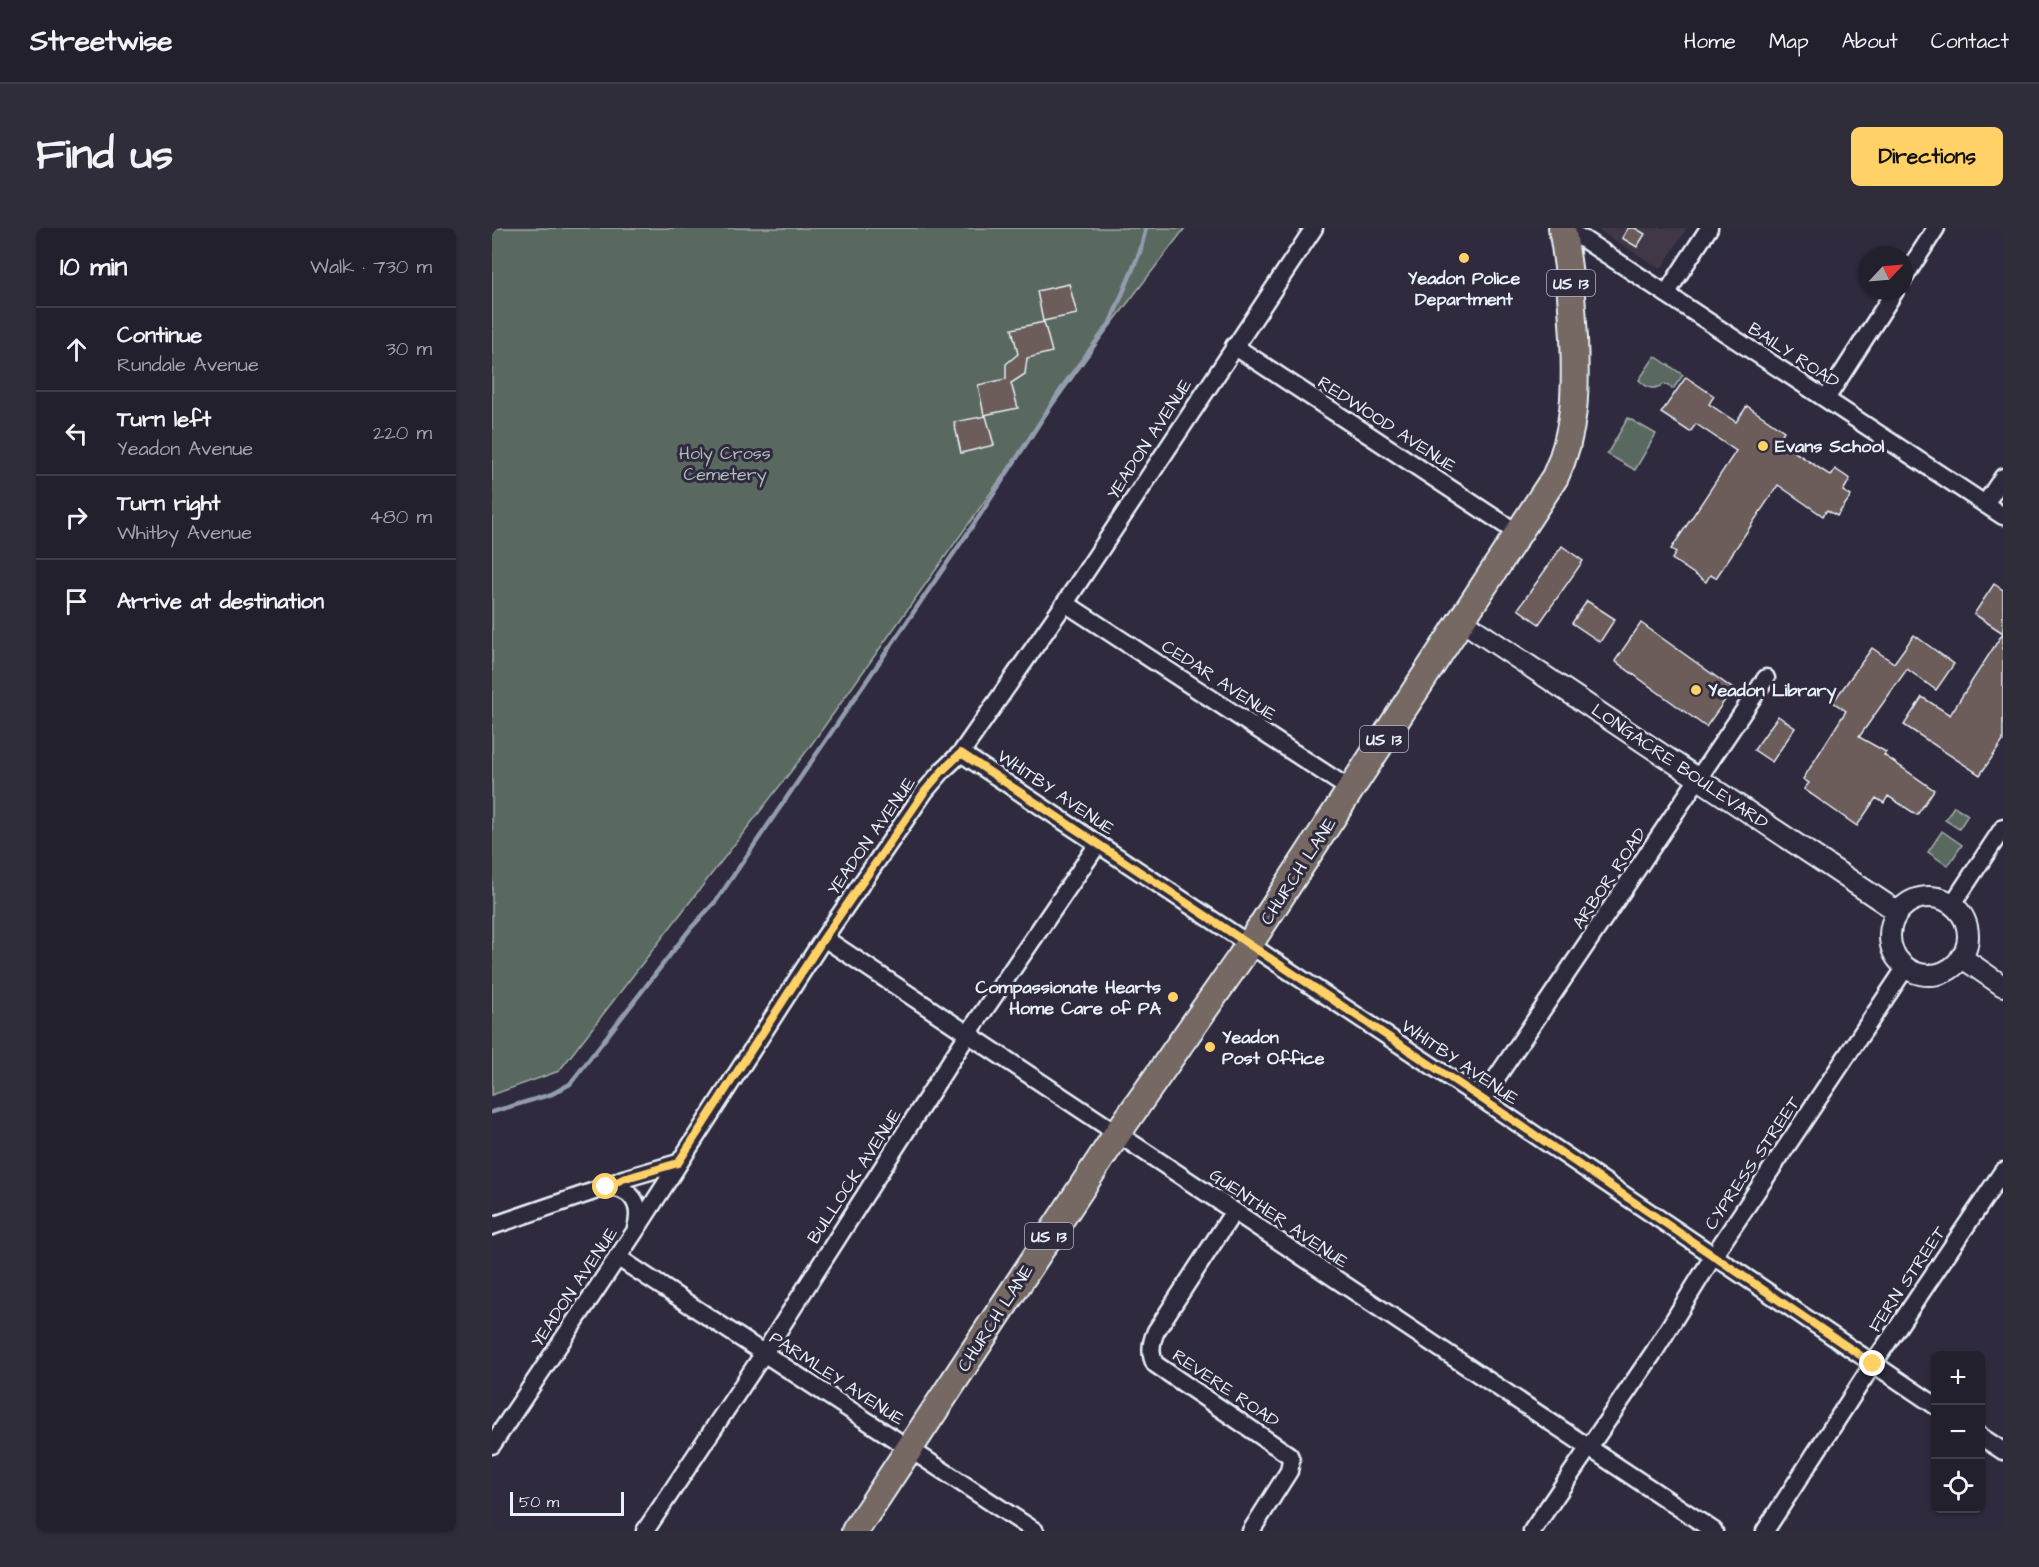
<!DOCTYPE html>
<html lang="en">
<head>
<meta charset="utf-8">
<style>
	body { margin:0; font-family:"Architects Daughter",sans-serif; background:#2f2d3a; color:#f1f3f6 }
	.controls { position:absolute; right:18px; bottom:18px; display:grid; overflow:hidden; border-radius:9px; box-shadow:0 2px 4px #0004 }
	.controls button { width:54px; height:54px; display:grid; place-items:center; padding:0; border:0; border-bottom:2px solid #403e4a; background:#23202e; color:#f1f3f6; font:30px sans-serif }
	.compass { position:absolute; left:1367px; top:18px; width:54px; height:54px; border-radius:50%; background:#23202e; box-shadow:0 2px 4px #0004; rotate:64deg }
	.scale { position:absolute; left:18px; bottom:15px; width:114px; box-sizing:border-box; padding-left:6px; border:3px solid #e8f1f8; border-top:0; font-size:16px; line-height:21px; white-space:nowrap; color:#e8f1f8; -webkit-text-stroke:4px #2f2a3d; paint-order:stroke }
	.stop { position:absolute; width:18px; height:18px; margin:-14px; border:4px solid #ffd166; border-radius:50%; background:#fff }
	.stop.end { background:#ffd166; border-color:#fff; box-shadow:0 2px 6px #0008 }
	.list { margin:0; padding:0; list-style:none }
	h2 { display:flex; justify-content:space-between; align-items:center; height:78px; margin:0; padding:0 24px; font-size:26px }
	h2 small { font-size:20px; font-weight:400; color:#a3a3aa }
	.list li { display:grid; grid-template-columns:39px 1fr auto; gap:18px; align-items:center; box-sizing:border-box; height:84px; padding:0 24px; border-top:2px solid #403e4a }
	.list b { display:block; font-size:22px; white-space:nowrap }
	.list p { margin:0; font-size:20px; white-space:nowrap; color:#a3a3aa }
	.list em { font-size:20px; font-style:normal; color:#a3a3aa }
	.icon { flex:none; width:33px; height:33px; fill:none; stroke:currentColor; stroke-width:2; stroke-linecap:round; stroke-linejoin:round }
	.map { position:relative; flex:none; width:1511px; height:1303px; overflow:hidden; border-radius:9px }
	header { display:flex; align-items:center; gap:36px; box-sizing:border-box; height:84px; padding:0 30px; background:#23202e; border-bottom:2px solid #403e4a }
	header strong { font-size:28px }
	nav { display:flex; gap:33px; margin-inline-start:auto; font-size:21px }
	.intro { display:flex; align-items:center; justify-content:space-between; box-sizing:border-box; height:144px; padding:0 36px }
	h1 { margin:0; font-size:42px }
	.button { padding:15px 27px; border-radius:9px; background:#ffd166; color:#111; font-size:21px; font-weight:700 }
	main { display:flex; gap:36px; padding:0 36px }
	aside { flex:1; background:#23202e; border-radius:9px; box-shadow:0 2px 4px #0004 }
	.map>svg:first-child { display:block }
</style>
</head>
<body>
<header>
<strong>Streetwise</strong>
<nav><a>Home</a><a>Map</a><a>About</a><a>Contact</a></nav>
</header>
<div class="intro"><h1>Find us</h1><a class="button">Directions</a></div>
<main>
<aside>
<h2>10 min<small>Walk · 730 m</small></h2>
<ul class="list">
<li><svg class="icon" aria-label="ahead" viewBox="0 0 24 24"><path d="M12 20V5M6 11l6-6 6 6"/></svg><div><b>Continue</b><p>Rundale Avenue</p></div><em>30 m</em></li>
<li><svg class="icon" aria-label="left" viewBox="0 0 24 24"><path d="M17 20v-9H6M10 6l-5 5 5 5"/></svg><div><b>Turn left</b><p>Yeadon Avenue</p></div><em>220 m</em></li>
<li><svg class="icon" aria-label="right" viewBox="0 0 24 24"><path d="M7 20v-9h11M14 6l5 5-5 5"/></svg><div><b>Turn right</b><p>Whitby Avenue</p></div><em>480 m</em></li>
<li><svg class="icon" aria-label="arrive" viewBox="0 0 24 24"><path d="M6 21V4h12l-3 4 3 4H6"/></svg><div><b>Arrive at destination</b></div></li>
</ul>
</aside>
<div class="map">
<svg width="1511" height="1303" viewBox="0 0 1511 1303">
	<rect width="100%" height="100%" fill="#2f2a3d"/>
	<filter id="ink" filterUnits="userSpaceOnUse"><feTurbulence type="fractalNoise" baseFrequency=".0167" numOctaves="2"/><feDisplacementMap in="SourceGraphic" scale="12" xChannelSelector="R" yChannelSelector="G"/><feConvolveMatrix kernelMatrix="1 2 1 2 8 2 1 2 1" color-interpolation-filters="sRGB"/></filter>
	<g filter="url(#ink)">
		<path fill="#413946" d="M1103 0H1195L1169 41Z"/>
		<path fill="#5a6961" stroke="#a1adac" stroke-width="1.5" d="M0 0H693L609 110 314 524 67 843 0 867Z
			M1163 128 1191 147 1181 161 1173 156C1161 162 1157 162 1147 152Z
			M1136 190 1164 206 1143 242 1115 226Z
			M1462 578 1476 587 1467 601 1453 592Z
			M1450 603 1470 617 1456 638 1436 624Z"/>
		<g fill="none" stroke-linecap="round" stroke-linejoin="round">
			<path stroke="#939caf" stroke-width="4.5" d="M0 884 60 866 78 856 199 700 224 673 488 287 574 154 618 95 648 24 654 0"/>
		</g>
		<path fill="#6c5b5a" stroke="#e8f1f8" stroke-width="1.5" d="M1136 0H1143L1153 6 1145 19 1130 10Z
			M577 56 585 86 551 93 545 63Z
			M552 94 560 124 535 130 533 146 519 155 526 180 492 187 486 157 514 151V136L526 126 520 101Z
			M1194 149 1222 168 1217 176 1244 194 1255 178 1292 203 1286 213 1339 248 1343 241 1358 251 1351 263 1359 268 1345 288 1335 282 1331 288 1286 257 1224 350 1218 347 1214 354 1180 331 1184 324 1179 321 1244 223 1204 196 1198 204 1169 185Z
			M494 188 502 217 469 225 462 194Z
			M1070 318 1091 333 1047 396 1026 381Z
			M1502 356 1511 362V405L1482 386Z
			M1095 373 1123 391 1108 414 1080 395Z
			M1149 395 1241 461 1214 499 1123 433Z
			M1511 405V513L1488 547 1412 497 1430 469 1458 487Z
			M1422 407 1462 436 1444 462 1415 441 1367 509 1394 524 1392 527 1442 562 1425 587 1396 568 1392 575 1384 570 1365 598 1312 561 1317 555 1311 551 1354 483 1341 474 1380 420 1402 435Z
			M1286 488 1303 500 1280 534 1262 522Z"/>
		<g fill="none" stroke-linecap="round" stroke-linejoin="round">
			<g stroke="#e8f1f8" stroke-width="21">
				<path id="minor" d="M1071 0 1091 11 1511 288
					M1412 50 1444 0
					M1174 66 1217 0
					M742 118 1027 306
					M1334 171 1403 63
					M1493 276 1511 249
					M573 375 859 562
					M469 525 990 871 1444 1178
					M1460 677 1511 600
					M332 710 1222 1303
					M990 871 1274 450
					M114 959C139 959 151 976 144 1000
					M742 983 664 1103C659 1114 657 1125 663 1136L797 1227 799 1232 797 1243 759 1303
					M0 998 114 959 131 951 186 935
					M125 1029 543 1303
					M1488 1208 1511 1223
					M0 1217 144 1002 332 710 433 563 451 542 469 525 573 375 822 0
					M153 1303 272 1125 476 806 606 616
					M1040 1303 1162 1124 1222 1027 1414 739
					M1273 1303 1381 1136 1511 943"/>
			</g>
			<g stroke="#e8f1f8" stroke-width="24">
				<path id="tertiary" d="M970 393 1406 684
					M1398 708a39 39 0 1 1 78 0a39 39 0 1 1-78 0Z
					M1469 729 1511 758"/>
			</g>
			<g stroke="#e8f1f8" stroke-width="30">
				<path id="primary" d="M363 1303 625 906 749 729 1063 249C1084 204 1084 159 1082 110 1080 71 1077 38 1070 0"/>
			</g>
			<use href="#minor" stroke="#2f2a3d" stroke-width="16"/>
			<use href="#tertiary" stroke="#2f2a3d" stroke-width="20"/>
			<use href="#primary" stroke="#766964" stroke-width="26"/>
		</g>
	</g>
	<g fill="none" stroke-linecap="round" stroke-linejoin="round" filter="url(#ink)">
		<path stroke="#ffd166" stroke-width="8" d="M114 959 131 951 186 935 332 710 433 563 451 542 469 525 990 871 1381 1136"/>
	</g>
	<g fill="#ffd166" stroke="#2f2a3d" stroke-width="2">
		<circle cx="972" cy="30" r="6"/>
		<circle cx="1271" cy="218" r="6"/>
		<circle cx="1204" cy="462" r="6"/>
		<circle cx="681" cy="769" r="6"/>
		<circle cx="718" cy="819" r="6"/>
	</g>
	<g text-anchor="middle" stroke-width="6" stroke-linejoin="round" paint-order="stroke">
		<g fill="#2f2a3d" stroke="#b0b5c0" stroke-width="1.5">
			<rect x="1055" y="42" width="48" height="26" rx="4.5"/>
			<rect x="868" y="498" width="48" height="26" rx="4.5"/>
			<rect x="533" y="995" width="48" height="26" rx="4.5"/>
		</g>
		<g font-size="16" font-weight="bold" fill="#e8f1f8">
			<text x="1079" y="61">US 13</text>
			<text x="892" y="517">US 13</text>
			<text x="557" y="1014">US 13</text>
		</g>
		<g font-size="18" font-weight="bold" fill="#e8f1f8" stroke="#2f2a3d" text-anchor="start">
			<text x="972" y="56" text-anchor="middle">Yeadon Police<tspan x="972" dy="21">Department</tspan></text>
			<text x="1283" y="224">Evans School</text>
			<text x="1216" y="468">Yeadon Library</text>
			<text x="669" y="765" text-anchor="end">Compassionate Hearts<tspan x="669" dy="21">Home Care of PA</tspan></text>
			<text x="730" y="815">Yeadon<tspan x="730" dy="21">Post Office</tspan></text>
		</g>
		<g font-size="18" fill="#e8f1f8" stroke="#2f2a3d">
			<text transform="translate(1302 127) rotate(33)" y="6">BAILY ROAD</text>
			<text transform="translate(895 196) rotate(33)" y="6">REDWOOD AVENUE</text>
			<text transform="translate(657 211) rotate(-57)" y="6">YEADON AVENUE</text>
			<text transform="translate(727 452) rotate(33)" y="6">CEDAR AVENUE</text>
			<text transform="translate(1188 538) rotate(34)" y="6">LONGACRE BOULEVARD</text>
			<text transform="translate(564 564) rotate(34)" y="6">WHITBY AVENUE</text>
			<text transform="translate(379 608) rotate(-55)" y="6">YEADON AVENUE</text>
			<text transform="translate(806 643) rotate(-57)" y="6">CHURCH LANE</text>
			<text transform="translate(1117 650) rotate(-56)" y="6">ARBOR ROAD</text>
			<text transform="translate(968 834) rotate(34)" y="6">WHITBY AVENUE</text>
			<text transform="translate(1260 935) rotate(-56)" y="6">CYPRESS STREET</text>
			<text transform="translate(362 948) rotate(-57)" y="6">BULLOCK AVENUE</text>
			<text transform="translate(787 990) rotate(34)" y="6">GUENTHER AVENUE</text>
			<text transform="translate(1415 1051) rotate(-56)" y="6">FERN STREET</text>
			<text transform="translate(82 1059) rotate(-56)" y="6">YEADON AVENUE</text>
			<text transform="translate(503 1090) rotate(-57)" y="6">CHURCH LANE</text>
			<text transform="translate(345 1150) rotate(33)" y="6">PARMLEY AVENUE</text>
			<text transform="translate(734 1160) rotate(34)" y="6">REVERE ROAD</text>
		</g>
		<g font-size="18" fill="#afbbbc" stroke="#2f2a3d">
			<text x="233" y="231">Holy Cross<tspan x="233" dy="21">Cemetery</tspan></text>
		</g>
	</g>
</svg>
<div class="controls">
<button>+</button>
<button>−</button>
<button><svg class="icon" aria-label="locate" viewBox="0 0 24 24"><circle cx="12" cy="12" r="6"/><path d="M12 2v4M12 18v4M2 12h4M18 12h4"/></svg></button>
</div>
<svg class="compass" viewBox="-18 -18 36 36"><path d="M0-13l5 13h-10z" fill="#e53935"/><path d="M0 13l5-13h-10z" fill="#a3a3aa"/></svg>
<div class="scale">50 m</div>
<div class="stop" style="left:114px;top:959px"></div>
<div class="stop end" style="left:1381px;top:1136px"></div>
</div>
</main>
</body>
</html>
